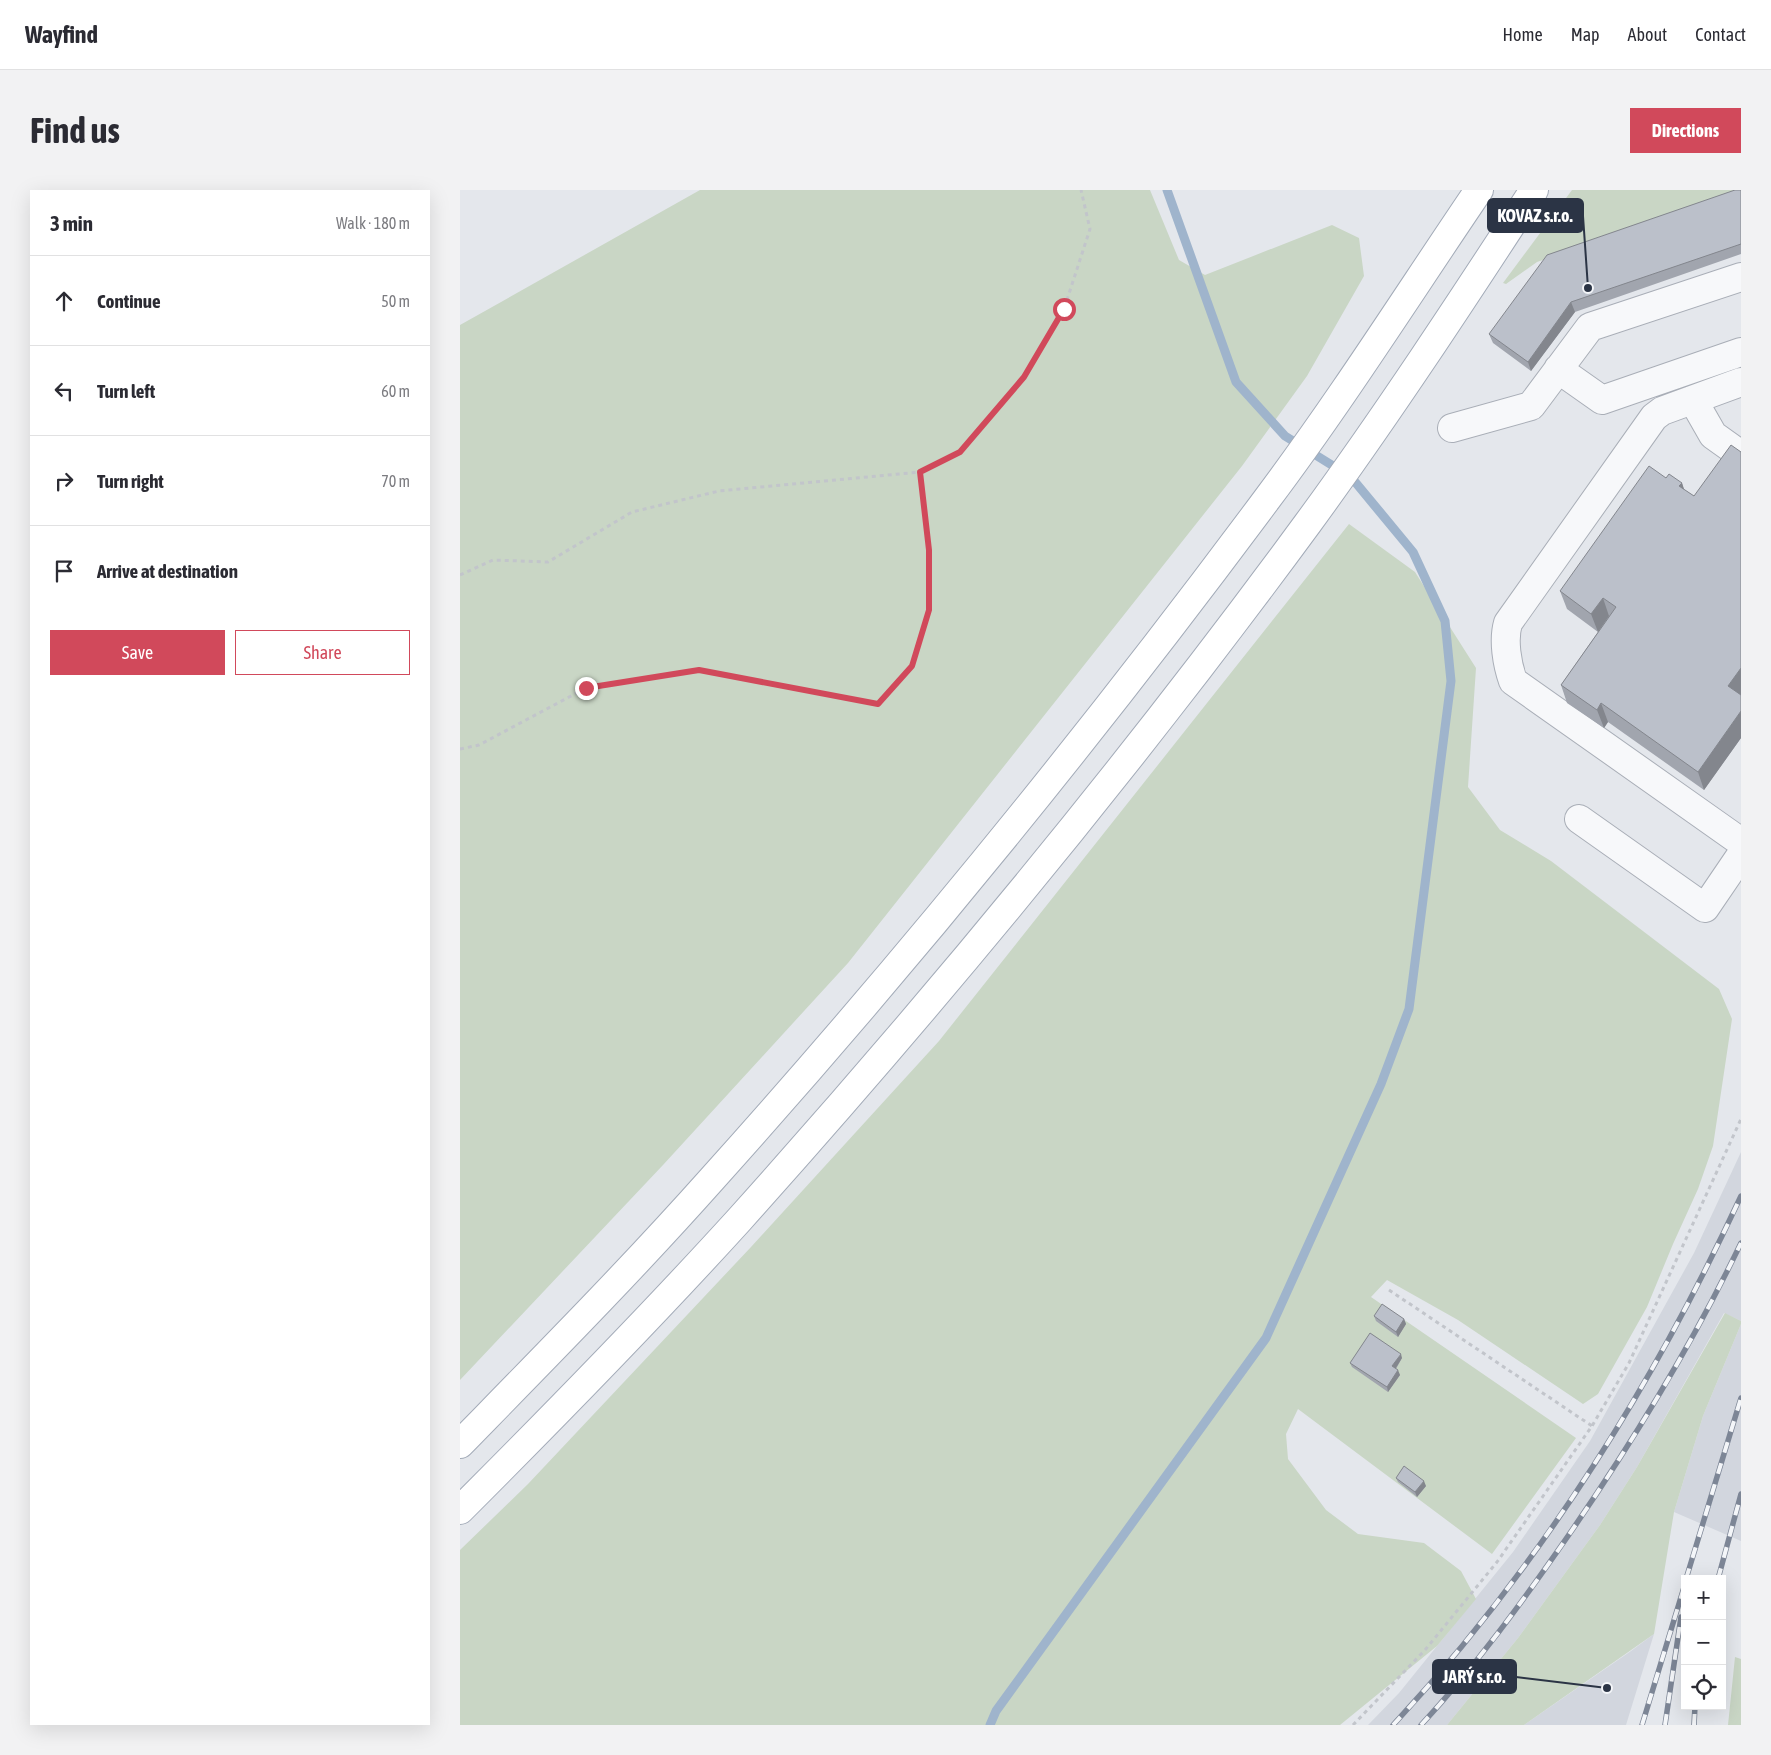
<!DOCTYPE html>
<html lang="en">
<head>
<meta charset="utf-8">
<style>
	body { margin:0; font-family:"Asap Condensed",sans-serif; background:#f2f2f3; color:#2b2b33 }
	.controls { position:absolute; right:15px; bottom:15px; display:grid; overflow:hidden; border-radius:0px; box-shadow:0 5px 20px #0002 }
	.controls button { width:45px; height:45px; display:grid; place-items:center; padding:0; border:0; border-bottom:1px solid #e1e1e2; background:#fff; color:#2b2b33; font:25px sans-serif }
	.stop { position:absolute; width:15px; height:15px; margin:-11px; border:4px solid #d1495b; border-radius:50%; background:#fff }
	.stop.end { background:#d1495b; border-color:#fff; box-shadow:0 1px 5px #0008 }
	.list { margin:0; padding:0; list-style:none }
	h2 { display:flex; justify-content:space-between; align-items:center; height:65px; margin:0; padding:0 20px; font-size:21px }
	h2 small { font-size:16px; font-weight:400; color:#7c7c81 }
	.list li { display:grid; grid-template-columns:32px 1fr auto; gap:15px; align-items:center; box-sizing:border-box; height:90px; padding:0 20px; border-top:1px solid #e1e1e2 }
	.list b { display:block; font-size:19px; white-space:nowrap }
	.list em { font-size:16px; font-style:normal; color:#7c7c81 }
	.actions { display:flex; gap:10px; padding:15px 20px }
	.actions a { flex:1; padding:11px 0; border:1px solid #d1495b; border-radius:0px; text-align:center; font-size:18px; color:#d1495b }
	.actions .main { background:#d1495b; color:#fff }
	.icon { flex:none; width:28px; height:28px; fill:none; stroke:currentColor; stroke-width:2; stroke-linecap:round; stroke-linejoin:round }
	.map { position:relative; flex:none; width:1281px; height:1535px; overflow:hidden; border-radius:0px }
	header { display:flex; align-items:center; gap:30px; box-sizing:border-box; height:70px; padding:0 25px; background:#fff; border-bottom:1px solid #e1e1e2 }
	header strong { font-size:24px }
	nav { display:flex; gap:28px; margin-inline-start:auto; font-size:18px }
	.intro { display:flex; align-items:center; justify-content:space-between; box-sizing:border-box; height:120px; padding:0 30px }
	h1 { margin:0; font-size:35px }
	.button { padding:12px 22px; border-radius:0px; background:#d1495b; color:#fff; font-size:18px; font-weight:700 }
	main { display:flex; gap:30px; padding:0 30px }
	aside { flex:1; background:#fff; border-radius:0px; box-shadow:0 5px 20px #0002 }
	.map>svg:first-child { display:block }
</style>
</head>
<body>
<header>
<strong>Wayfind</strong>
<nav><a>Home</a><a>Map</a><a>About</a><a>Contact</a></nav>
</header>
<div class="intro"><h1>Find us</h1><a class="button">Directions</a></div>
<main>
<aside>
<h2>3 min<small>Walk · 180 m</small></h2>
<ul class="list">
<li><svg class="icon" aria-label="ahead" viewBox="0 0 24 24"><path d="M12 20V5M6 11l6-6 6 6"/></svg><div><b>Continue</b></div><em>50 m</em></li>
<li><svg class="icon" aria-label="left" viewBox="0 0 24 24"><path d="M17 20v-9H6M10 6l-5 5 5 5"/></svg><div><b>Turn left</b></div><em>60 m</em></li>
<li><svg class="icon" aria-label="right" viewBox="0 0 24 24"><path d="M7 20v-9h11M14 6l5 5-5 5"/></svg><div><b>Turn right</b></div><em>70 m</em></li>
<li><svg class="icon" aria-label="arrive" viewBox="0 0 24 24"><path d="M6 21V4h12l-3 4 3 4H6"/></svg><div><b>Arrive at destination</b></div></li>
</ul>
<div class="actions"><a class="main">Save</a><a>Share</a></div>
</aside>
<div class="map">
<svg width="1281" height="1535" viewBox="0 0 1281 1535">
	<rect width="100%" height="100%" fill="#e4e7ec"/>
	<path fill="#d2d6de" d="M1281 962V1131L1264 1123 1177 1277 1140 1335 1058 1448 987 1535H908L939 1503 1053 1362 1130 1251 1234 1063Z
		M1281 1134V1351L1214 1322 1243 1226Z
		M1194 1444 1166 1535H1064L1171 1461Z"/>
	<path fill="#c9d6c5" d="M240 0H690L719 70 745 85 872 35 899 48 904 86 847 186 782 276 388 773 203 975 0 1190V135Z
		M1112 0H1281V2L1077 72 1046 94 1043 93Z
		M889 334 955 382 1016 478 1008 597 1040 640 1091 671 1259 799 1272 829 1253 956 1238 999 1213 1054 1187 1117 1138 1204 1123 1214 998 1130 927 1090 911 1107 1116 1248 1032 1364 838 1219 826 1244 828 1269 866 1320 898 1344 964 1353 1001 1381 1016 1409 977 1456 880 1535H0V1360L68 1294 291 1057 479 851Z
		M1265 1123 1281 1131V1134L1243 1226 1214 1322 1194 1444 1064 1535H987L1058 1448 1140 1335 1177 1277Z
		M1275 1467 1281 1469V1535H1268Z"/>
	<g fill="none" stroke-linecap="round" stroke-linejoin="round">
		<path stroke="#9fb4cc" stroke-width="9" d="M530 1535 536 1521 806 1148 921 894 949 819 991 491 985 431 953 362 891 287 825 246 776 192 707 0"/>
		<g stroke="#a9aeb7" stroke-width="30">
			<path id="minor" d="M1098 179 1142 210 1281 162
				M1281 192 1202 221 1194 227 1048 433C1043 450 1047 474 1053 491L1281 652
				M1233 210 1253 245 1274 260
				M992 238 1071 216 1130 137 1281 87
				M1119 629 1245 718 1281 665"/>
		</g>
		<g stroke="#a3abb8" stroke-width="30">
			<path id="major" d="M0 1254C85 1167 171 1080 252 989 448 771 633 543 807 309 882 209 949 103 1019 0
				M0 1320C95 1225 189 1129 279 1030 479 807 671 574 848 333 927 225 1001 112 1074 0"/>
		</g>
		<path stroke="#c2c5cb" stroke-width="3" stroke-dasharray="4 4" stroke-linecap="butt" d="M0 385 33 370 88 372 172 322 259 301 460 282 500 262 564 187 604 119 630 39 621 0
			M0 559 19 555 126 498 239 480 419 514 453 477 469 420V360L460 282
			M929 1100 1132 1236
			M893 1535 965 1460 1037 1372 1132 1236 1169 1173 1281 929"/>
		<use href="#minor" stroke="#f7f8fa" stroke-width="28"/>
		<use href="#major" stroke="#fff" stroke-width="28"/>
		<g stroke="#7d8696" stroke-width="5.5">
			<path id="rail" d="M1226 1389 1281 1208
				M1258 1389 1281 1304
				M933 1535C1077 1380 1192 1198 1281 1006
				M961 1535C1015 1477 1063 1411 1108 1346 1172 1253 1232 1155 1281 1053
				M1182 1535 1225 1394
				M1205 1535 1221 1427
				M1234 1535 1235 1516"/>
		</g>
		<use href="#rail" stroke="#f4f6f9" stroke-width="4" stroke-dasharray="11" stroke-linecap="butt"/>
	</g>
	<path fill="#a1a5ae" d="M1281 0V64L1115 122 1071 181 1033 153 1029 144Z
		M1281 262V548L1244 600 1148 532 1144 538 1107 513 1101 495 1138 442 1107 419 1100 401 1206 288 1222 293 1224 300 1234 306Z
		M914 1126 944 1129 946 1134 938 1147 916 1131Z
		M942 1168 936 1179 940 1185 928 1202 892 1177 890 1173Z
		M936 1288 966 1296 957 1307 938 1292Z"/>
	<path fill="#83868d" d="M1111 112 1115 122 1071 181 1068 172Z
		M1222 293 1228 311 1219 296Z
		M1143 408 1149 426 1138 442 1131 424Z
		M1281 478V506L1268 496Z
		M1141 513 1148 532 1144 538 1137 520Z
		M1281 521V548L1244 600 1238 582Z
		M944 1129 946 1134 938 1147 936 1142Z
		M941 1164 942 1168 934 1181 932 1176Z
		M938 1180 940 1185 928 1202 927 1197Z
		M964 1291 966 1296 957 1307 955 1302Z"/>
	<path fill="#bbc0ca" stroke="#83868d" d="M1275 0H1281V54L1111 112 1068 172 1029 144 1087 65Z
		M1271 255 1281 262V478L1268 496 1281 505V521L1238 582 1141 513 1137 520 1101 495 1156 417 1143 408 1131 424 1100 401 1189 276 1206 288 1209 284 1222 293 1219 296 1234 306Z
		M922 1114 944 1129 936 1142 914 1126Z
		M910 1143 941 1164 932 1176 938 1180 927 1197 890 1173Z
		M944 1276 964 1291 955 1302 936 1288Z"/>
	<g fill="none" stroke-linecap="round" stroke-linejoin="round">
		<path stroke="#d1495b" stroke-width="6" d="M126 498 239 480 418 514 452 476 469 420V360L460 282 500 262 564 187 604 119"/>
	</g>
	<path fill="none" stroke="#2b3445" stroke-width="2" d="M1128 98L1123 26M1147 1498L1056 1487"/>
	<g fill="#2b3445" stroke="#f4f6f9" stroke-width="2">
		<circle cx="1128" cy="98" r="5"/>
		<circle cx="1147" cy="1498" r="5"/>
	</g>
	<g fill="#2b3445" stroke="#2b3445" stroke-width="2">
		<rect x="1028" y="9" width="95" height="33" rx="5"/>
		<rect x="973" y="1470" width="83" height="33" rx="5"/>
	</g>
	<g font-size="18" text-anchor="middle" font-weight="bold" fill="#fff">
		<text x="1075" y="32">KOVAZ s.r.o.</text>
		<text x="1014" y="1493">JARÝ s.r.o.</text>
	</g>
</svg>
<div class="controls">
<button>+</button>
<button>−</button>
<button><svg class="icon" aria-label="locate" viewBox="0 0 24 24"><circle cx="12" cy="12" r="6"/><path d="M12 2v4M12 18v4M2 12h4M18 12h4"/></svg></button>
</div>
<div class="stop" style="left:604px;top:119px"></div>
<div class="stop end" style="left:126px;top:498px"></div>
</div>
</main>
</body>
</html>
